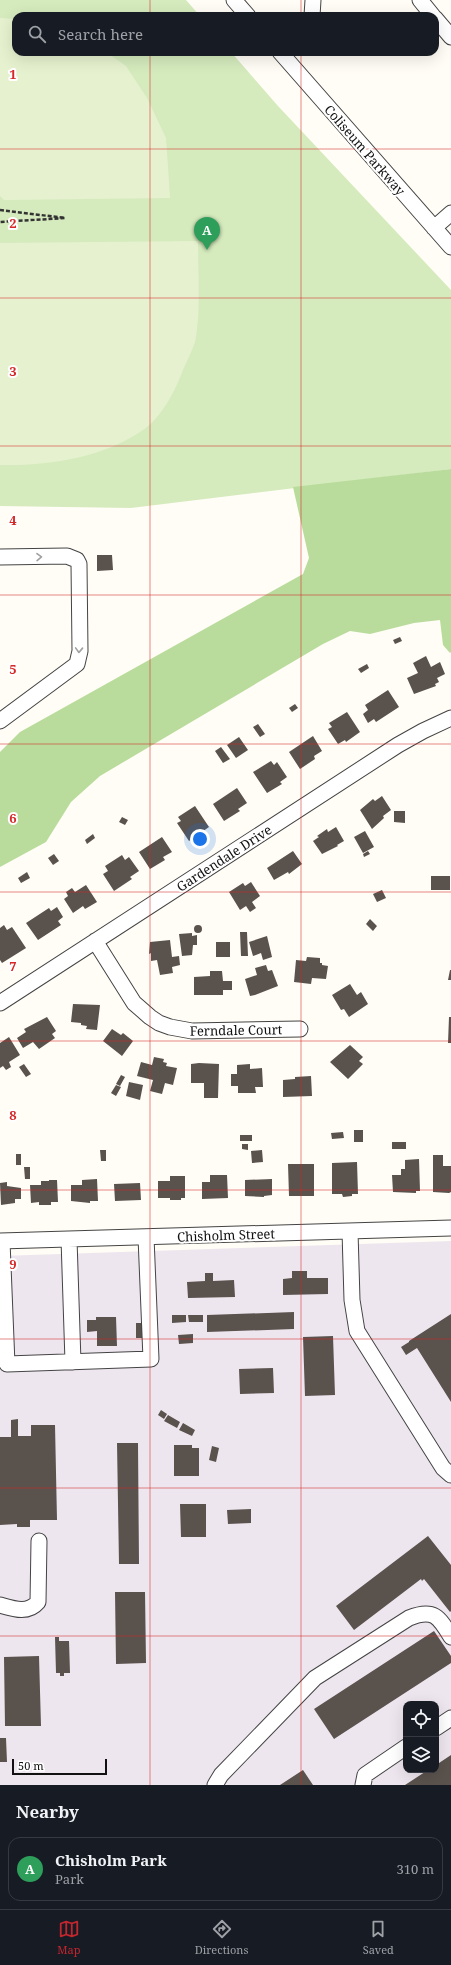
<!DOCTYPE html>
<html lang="en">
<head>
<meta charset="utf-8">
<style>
	body { margin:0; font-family:"Noto Serif",serif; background:#242831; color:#f1f3f6 }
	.controls { position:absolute; right:12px; bottom:12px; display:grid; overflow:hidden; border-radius:8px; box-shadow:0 4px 16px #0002 }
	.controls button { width:36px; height:36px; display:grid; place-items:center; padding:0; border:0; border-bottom:1px solid #363941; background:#171b24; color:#f1f3f6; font:20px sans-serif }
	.scale { position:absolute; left:12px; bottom:10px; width:95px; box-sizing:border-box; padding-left:4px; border:2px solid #111; border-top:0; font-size:11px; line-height:14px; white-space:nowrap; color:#111; -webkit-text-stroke:3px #fff; paint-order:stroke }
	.you { position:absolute; left:200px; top:839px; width:14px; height:14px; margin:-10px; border:3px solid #fff; border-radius:50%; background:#1a73e8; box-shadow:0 0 0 6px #1a73e833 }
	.badge { display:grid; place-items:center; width:26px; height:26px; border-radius:50%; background:#c4262e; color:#fff; font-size:13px; font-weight:700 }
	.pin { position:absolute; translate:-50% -33px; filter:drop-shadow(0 1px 2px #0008) }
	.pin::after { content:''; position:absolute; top:21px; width:14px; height:12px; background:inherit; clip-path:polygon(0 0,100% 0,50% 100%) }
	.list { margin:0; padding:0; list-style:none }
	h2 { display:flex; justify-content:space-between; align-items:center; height:52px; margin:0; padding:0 16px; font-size:17px }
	h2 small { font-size:13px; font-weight:400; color:#9ea1a6 }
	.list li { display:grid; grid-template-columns:26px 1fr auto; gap:12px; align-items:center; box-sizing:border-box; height:64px; margin:0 8px 8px; padding:0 8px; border:1px solid #363941; border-radius:12px }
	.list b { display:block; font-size:15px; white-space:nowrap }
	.list p { margin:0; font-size:13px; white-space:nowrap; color:#9ea1a6 }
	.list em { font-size:13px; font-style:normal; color:#9ea1a6 }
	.icon { flex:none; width:22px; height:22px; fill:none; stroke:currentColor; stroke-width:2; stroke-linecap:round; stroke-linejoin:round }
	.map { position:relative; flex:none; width:451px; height:1785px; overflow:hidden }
	.search { position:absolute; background:#171b24; box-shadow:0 4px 16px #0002; left:12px; right:12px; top:12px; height:44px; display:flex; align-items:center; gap:10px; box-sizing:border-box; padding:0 14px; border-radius:12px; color:#9ea1a6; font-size:15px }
	.sheet { height:124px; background:#171b24 }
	nav { display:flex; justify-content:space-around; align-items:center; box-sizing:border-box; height:56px; border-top:1px solid #363941; background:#171b24; font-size:11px; color:#9ea1a6 }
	nav a { display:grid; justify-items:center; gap:2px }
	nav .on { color:#c4262e }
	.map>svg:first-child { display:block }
</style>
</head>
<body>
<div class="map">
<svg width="451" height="1785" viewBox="0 0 451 1785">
	<rect width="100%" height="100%" fill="#fffdf5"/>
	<path fill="#eee6ef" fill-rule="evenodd" d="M451 1241V1785H0V1256ZM406 1704H436V1770H406Z"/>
	<path fill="#d5ebbd" d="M0 0H186L200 16H16V52H231L278 106 451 290V469L131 508 0 506Z"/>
	<path fill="#b9dc9c" d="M451 469V652L450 653 443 645 440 620 414 623 370 634 350 631 323 644 100 776 71 802 46 842 0 867V752L20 732 303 574 309 558 293 487Z"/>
	<path fill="#e6f2cf" d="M0 18 16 19V52H106L126 66 147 98 166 138 170 198 4 200 0 196Z
		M198 241C198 272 201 313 195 342 192 351 187 361 183 370 175 391 162 417 143 430 103 458 48 466 0 465V243Z"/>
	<path fill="#5a524d" d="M97 555H112L113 570 97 571Z
		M400 637 402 641 395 644 393 640Z
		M426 656 431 667 440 662 445 674 437 678 439 682 435 684 436 686 414 694 407 678 418 673 413 663Z
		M367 664 369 668 361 673 358 669Z
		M388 690 399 707 376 722 374 719 368 723 363 714 368 710 365 705Z
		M295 704 298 708 292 712 289 708Z
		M347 712 360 732 346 742 345 740 338 744 328 729 332 727 329 723Z
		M258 724 265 734 260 737 253 727Z
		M313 736 322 751 314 756 315 759 300 769 289 752Z
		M239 737 248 750 236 758 227 745Z
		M221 747 230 759 223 763 215 751Z
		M271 761 274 765 277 762 287 777 280 782 282 784 267 793 253 772Z
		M237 788 247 803 238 809 240 811 224 821 213 804Z
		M382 796 391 810 383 816 384 818 372 829 360 810 373 799 375 801Z
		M195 806 209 827 189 841 177 823 181 821 178 817Z
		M394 811H405V823L394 822Z
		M122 817 128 820 125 825 119 822Z
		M336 827 344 841 337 845 338 846 322 854 313 841 319 837 317 836 327 829 328 832Z
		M365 831 374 847 363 853 354 837Z
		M93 834 95 838 87 844 85 840Z
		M162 837 172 852 163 857 165 860 150 869 139 852Z
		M293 851 302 864 289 874 288 872 274 880 267 868Z
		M368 851 370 854 364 857 363 854Z
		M54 854 59 861 53 865 48 858Z
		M122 855 125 860 129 857 139 871 130 877 132 879 114 891 103 874 108 871 105 866Z
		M27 872 30 878 21 883 18 878Z
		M431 876H450V890H431Z
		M251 882 260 896 252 902 256 908 250 912 246 906 240 910 229 892 243 883 245 886Z
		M86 885 97 902 85 909 83 906 73 913 64 899 68 896 66 892 72 888 75 892Z
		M382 890 386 898 377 902 373 894Z
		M57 907 63 917 58 921 61 925 38 940 26 923 49 908 51 911Z
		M370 919 377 926 373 931 366 924Z
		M4 925 7 930 12 927 26 948 2 963 0 960V928Z
		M194 929a4 4 0 1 1 8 0a4 4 0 1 1-8 0Z
		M240 932H247L248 956H241Z
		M192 933V936L197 935V945H193L192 955 182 956 179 934Z
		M267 936 272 957 263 960 261 953 253 956 249 942Z
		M170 940 172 957 179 956 180 965 172 967 173 973 160 975 157 960 151 961V953L149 954 150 942Z
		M216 942H230V957H216Z
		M307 957 320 958V963H322V965L328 966 326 979 312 978 311 984 294 982 296 960 306 961Z
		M266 965 268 971 272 970 278 986 255 995 250 996 245 979 257 975 255 968Z
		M450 970H451V980H448Z
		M210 971H222L223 981H232V990H223V995H194V977L210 976Z
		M350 984 357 995 361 992 368 1004 349 1017 344 1009 341 1010 332 995Z
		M73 1004 100 1005 97 1030 86 1029 87 1026 81 1025V1023L71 1022Z
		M47 1017 56 1031 52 1034 55 1038 39 1049 33 1042 23 1048 17 1038 26 1032 24 1029Z
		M449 1017H451V1043H448Z
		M112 1029 121 1035 123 1033 133 1041 122 1056 103 1041Z
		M9 1037 20 1055 9 1062 11 1067 6 1070 3 1066 0 1068V1043Z
		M350 1045 363 1057 359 1061 363 1064 348 1079 330 1062Z
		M154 1057 164 1059 163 1062 167 1063 166 1066 177 1068 173 1085 165 1083 162 1094 150 1091 153 1080 137 1076 141 1062 152 1065Z
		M199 1063 219 1064 218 1098H204V1083H191V1064Z
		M24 1064 31 1074 26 1077 19 1067Z
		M250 1064V1069L262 1068 263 1087H255L256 1093H238V1086H231V1074H237V1065Z
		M121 1075 125 1077 120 1086 116 1084Z
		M311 1076 312 1096 283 1097V1080L295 1079V1077Z
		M129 1082 143 1085 140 1100 126 1096Z
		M116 1085 121 1087 116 1096 111 1093Z
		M354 1130H363V1142H354Z
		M343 1132 344 1138 332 1139 331 1133Z
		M240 1135H252V1141H240Z
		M392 1142H406V1149H392Z
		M242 1144H248V1150L242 1149Z
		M100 1150H106V1161H101Z
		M262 1150 263 1162 252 1163 251 1151Z
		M16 1154H21V1165H16Z
		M433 1155H443V1166H451V1192L449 1193 433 1192Z
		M419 1159 420 1191H416V1193L393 1192 392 1175H401V1169H405V1160Z
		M357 1162 358 1194H352V1196L343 1197 342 1194H332V1163Z
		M288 1164H314V1196H289Z
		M24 1167H30V1179H25Z
		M210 1175H227L228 1198 202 1199V1182H210Z
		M170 1176H185V1198H181V1200H170V1198H158V1181H170Z
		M97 1179 98 1201H90V1203L71 1201V1185H82V1180Z
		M272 1179V1195L264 1196V1197L245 1196V1180Z
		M49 1180H57L58 1202H51V1205H39V1202L31 1203 30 1185H41V1181H49Z
		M7 1182V1186L21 1188V1199H15V1203L1 1205 0 1183Z
		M140 1183 141 1200 115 1201 114 1184Z
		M292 1271H307V1278H328V1294L283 1295V1279L292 1278Z
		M205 1273H213V1281L234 1280 235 1297 188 1298 187 1282 205 1281Z
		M294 1312V1329L207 1332V1315Z
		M451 1314V1402L417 1348 406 1355 401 1347 409 1342V1341Z
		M172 1315H186V1322L172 1323Z
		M188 1315H203V1322H189Z
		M96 1317H116L117 1346H97V1331L87 1332V1320H96Z
		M136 1323H148V1338H136Z
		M193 1334V1343L179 1344 178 1335Z
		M333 1336 335 1395 305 1396 303 1337Z
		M273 1368 274 1393 240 1394 239 1369Z
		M161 1410 167 1414 164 1419 158 1415Z
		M168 1415 180 1422 177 1428 164 1421Z
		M18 1419V1436H31V1425H55L57 1520H30V1527H17V1524L0 1525V1437H11V1420Z
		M183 1423 195 1430 192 1436 179 1430Z
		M117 1443H138L139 1564H119Z
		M174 1445H192V1448H199V1476H174Z
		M212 1446 219 1448 216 1462 209 1460Z
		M180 1504H206V1537H181Z
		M251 1509V1523L228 1524 227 1510Z
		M428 1536 451 1565V1611L450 1612 424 1579 422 1581 421 1579 354 1630 336 1606Z
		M115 1592H145L146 1663 116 1664Z
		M434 1631 451 1656V1663L334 1739 314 1709Z
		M55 1637H59V1641H69L70 1673H64V1676H60V1673H56Z
		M39 1656 41 1726H5L4 1657Z
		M0 1738H6L7 1762H0Z
		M451 1755V1785H405L428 1770H436V1765Z
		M303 1770 313 1785H280Z"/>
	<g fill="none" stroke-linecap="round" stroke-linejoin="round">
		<g stroke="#444" stroke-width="17">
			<path id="minor" d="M234 0 248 16
				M420 0 433 16
				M312 16 313 0
				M435 18 451 37
				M280 52 451 247
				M434 228 451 213
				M0 557 67 556 77 560 79 564 80 651 77 664 0 721
				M95 941 134 1003 150 1017 159 1023 170 1027 192 1031 300 1029
				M0 1003 398 745 423 731 451 718
				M350 1231 352 1300 357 1331 443 1468 451 1475
				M69 1239 73 1362
				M0 1241 451 1228
				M2 1241 7 1364 151 1359 146 1237
				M0 1605C14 1609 28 1614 38 1602L39 1541
				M436 1728 451 1718
				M215 1785 221 1775 315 1678 409 1618C434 1608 439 1617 451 1637
				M363 1785 365 1775 406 1747"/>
		</g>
		<path stroke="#333" stroke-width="2.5" stroke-dasharray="4 2" stroke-linecap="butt" d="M0 210 65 218 0 222"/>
		<use href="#minor" stroke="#fff" stroke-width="15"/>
	</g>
	<defs><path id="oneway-chevron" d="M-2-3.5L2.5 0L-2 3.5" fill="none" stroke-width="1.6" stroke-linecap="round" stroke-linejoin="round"/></defs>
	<g stroke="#a0a0a0">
		<use href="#oneway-chevron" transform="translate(39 557) rotate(-1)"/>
		<use href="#oneway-chevron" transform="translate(79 650) rotate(92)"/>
	</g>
	<path fill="none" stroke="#d62828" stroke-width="1" stroke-opacity="0.55" d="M150 0V16M301 0V16M150 52V1785M301 52V1785M0 149H451M0 298H451M0 446H451M0 595H451M0 744H451M0 892H451M0 1041H451M0 1190H451M0 1339H451M0 1488H451M0 1636H451"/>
	<g text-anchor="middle" stroke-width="4" stroke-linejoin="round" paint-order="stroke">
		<g font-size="13" fill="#111" stroke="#fff">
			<text transform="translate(365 150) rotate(49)" y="5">Coliseum Parkway</text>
			<text transform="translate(224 858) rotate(-33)" y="5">Gardendale Drive</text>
			<text transform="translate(236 1030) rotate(-1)" y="5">Ferndale Court</text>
			<text transform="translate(226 1235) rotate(-2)" y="5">Chisholm Street</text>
		</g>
	</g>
	<g font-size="13" text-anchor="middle" font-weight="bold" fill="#d62828" stroke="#fff" stroke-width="4" stroke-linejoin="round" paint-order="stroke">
		<text x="13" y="79">1</text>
		<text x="13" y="228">2</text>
		<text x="13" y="376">3</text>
		<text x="13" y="525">4</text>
		<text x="13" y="674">5</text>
		<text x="13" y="823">6</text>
		<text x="13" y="971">7</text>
		<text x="13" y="1120">8</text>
		<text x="13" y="1269">9</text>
	</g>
</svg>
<div class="controls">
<button><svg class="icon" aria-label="locate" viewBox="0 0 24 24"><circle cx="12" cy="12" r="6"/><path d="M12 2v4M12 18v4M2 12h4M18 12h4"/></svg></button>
<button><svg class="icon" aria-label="layers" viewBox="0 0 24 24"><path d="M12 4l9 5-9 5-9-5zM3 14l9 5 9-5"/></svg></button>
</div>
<div class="scale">50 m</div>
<div class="you"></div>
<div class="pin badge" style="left:207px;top:250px;background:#2e9e5b">A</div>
<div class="search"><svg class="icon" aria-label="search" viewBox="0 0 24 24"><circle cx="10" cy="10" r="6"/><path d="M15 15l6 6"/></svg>Search here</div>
</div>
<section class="sheet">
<h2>Nearby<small></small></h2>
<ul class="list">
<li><span class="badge" style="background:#2e9e5b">A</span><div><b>Chisholm Park</b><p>Park</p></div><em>310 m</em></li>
</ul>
</section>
<nav>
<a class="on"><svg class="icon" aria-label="map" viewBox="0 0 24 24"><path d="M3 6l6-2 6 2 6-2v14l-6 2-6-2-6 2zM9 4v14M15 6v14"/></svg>Map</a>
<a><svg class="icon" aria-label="directions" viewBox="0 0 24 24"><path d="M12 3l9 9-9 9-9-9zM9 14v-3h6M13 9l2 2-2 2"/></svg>Directions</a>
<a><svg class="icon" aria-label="saved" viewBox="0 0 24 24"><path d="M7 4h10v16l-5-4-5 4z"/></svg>Saved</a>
</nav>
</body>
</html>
